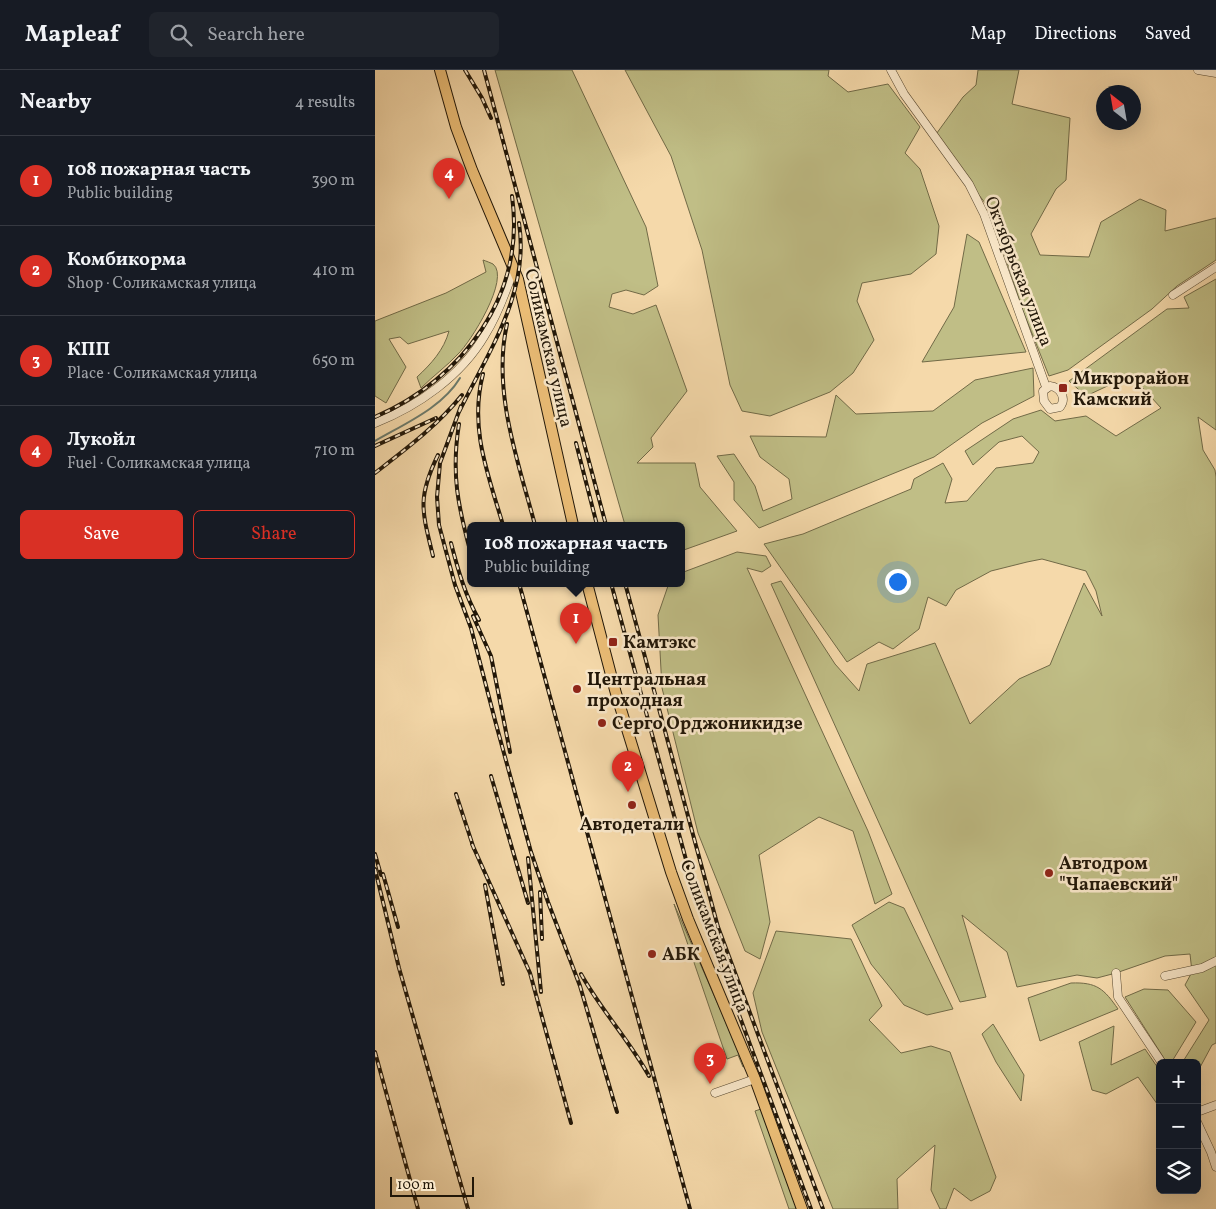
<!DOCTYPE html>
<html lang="en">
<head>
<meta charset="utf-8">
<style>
	body { margin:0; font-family:Vollkorn,serif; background:#20242c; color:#f1f3f6 }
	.controls { position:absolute; right:15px; bottom:15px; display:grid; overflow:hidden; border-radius:8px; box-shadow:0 5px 20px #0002 }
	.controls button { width:45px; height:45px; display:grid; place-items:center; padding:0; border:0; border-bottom:1px solid #363941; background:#171b24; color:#f1f3f6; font:25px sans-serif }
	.compass { position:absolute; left:721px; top:15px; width:45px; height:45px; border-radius:50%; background:#171b24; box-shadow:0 5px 20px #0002; rotate:329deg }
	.scale { position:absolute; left:15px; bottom:12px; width:84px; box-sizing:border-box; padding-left:5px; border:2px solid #221708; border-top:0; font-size:14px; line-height:18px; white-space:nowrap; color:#221708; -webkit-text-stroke:4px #f8e6c8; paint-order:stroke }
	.you { position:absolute; left:522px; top:511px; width:18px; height:18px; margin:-12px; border:4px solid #fff; border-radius:50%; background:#1a73e8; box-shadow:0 0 0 8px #1a73e833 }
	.badge { display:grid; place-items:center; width:32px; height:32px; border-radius:50%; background:#d93025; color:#fff; font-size:16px; font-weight:700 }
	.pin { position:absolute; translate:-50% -41px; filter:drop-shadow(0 1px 2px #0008) }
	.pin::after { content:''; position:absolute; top:26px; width:18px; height:15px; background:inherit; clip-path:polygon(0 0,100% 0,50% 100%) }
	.popup { position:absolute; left:92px; top:452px; width:218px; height:65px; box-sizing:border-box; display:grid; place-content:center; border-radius:8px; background:#171b24; filter:drop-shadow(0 1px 4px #0005); font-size:16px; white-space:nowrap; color:#9ea1a6 }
	.popup b { font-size:19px; color:#f1f3f6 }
	.popup::after { content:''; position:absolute; left:50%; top:100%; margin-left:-10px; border:10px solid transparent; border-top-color:#171b24 }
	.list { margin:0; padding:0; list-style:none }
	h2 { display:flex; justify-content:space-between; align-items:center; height:65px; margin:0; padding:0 20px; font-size:21px }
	h2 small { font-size:16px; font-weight:400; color:#9ea1a6 }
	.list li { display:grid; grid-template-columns:32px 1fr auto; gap:15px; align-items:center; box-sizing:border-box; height:90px; padding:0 20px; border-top:1px solid #363941 }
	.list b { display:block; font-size:19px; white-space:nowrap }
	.list p { margin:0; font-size:16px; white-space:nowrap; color:#9ea1a6 }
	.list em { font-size:16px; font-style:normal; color:#9ea1a6 }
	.actions { display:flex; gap:10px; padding:15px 20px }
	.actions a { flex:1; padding:11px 0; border:1px solid #d93025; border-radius:8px; text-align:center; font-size:18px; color:#d93025 }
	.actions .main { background:#d93025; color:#fff }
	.icon { flex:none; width:28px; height:28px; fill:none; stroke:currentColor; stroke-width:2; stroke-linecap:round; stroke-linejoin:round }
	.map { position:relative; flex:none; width:841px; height:1139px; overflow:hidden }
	header { display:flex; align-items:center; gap:30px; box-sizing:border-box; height:70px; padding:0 25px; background:#171b24; border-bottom:1px solid #363941 }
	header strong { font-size:24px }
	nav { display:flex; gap:28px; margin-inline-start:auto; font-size:18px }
	.search { width:350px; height:45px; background:#20242c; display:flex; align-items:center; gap:12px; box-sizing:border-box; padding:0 18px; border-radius:8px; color:#9ea1a6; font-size:19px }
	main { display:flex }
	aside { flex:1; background:#171b24 }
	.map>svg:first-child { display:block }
</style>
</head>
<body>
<header>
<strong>Mapleaf</strong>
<div class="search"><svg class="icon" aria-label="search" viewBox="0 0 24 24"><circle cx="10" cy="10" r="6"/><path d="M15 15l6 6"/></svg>Search here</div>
<nav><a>Map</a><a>Directions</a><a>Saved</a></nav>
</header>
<main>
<aside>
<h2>Nearby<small>4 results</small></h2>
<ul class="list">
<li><span class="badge">1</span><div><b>108 пожарная часть</b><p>Public building</p></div><em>390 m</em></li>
<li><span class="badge">2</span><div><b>Комбикорма</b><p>Shop · Соликамская улица</p></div><em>410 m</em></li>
<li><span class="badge">3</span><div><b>КПП</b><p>Place · Соликамская улица</p></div><em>650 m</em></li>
<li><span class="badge">4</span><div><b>Лукойл</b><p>Fuel · Соликамская улица</p></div><em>710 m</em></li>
</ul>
<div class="actions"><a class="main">Save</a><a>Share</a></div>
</aside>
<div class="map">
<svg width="841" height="1139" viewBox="0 0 841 1139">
	<rect width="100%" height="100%" fill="#f5d9aa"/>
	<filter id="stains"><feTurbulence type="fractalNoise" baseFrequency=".004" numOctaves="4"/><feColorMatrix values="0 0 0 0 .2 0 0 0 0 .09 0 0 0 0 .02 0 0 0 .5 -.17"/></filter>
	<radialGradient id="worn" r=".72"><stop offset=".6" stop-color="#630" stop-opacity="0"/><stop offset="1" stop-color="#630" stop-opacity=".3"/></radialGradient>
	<path fill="#c0be86" stroke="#716a47" d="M120 0H197L271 157 283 216 269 225 251 220 237 224 234 237 258 244 281 235 312 321 276 368 278 377 262 393H320L325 417 362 461 306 481V455H250Z
		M250 0H454L453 6 473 22 513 14 545 57 530 83 545 99 564 156 561 184 536 204 487 213 482 231 499 270 478 303 455 322 395 346 367 341 355 315 327 180 296 86Z
		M603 0H644L637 34 695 48 691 110 681 119 656 164 665 185 714 187 726 152 765 129 791 140 790 161 841 148V190L802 216 777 239 693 300 674 306 648 241 614 138 559 67 588 27 601 15Z
		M592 164 604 172 651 282 547 292 579 237Z
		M108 190C111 191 116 193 118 194 136 208 95 273 83 284 72 296 58 306 46 318L42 307C56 294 69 280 74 261L33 274 25 267 14 269 31 297 11 333 0 326V251L71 223 111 202Z
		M841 209V360L823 347 828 380 840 400 841 407V973L837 975 822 1003V993H807L834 950 810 915 817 902 815 884 790 886 741 903 722 908 702 905 642 917 632 882 587 845 611 927 585 932 396 514 406 511 460 594 484 621 492 594 560 573 595 654 644 609 675 595 709 513 727 546 721 521 711 501 667 489 652 492 616 501 581 520 571 536 553 527 544 559 518 579 504 572 472 592 389 474 428 464 536 419 539 409 568 393 577 409 570 433 592 431 621 398 658 393 664 382 647 366 624 372 598 395 590 381 638 349 666 340 680 351 711 346 741 366 786 338 756 305 711 326 694 311 792 239 814 238 809 227Z
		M658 298 659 326 607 353 559 387 384 458 359 430V412L342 386 359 384 380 416 388 441 417 429 414 409 385 387 375 366 451 367 461 325 481 344 558 341 600 310Z
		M362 482 391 486 396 496 387 502 372 498 493 761 517 824 500 834 478 761 444 747 384 785 395 852 385 889 370 881 323 763 287 618 283 545 294 513H306V503Z
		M514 832 529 838 578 939 552 945 529 935 496 894 477 855Z
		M299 834 370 996 368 997 363 985 352 989Z
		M401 861 476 869 507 936 494 950 526 983 556 976 575 982 621 1107 615 1121 596 1131 579 1118 571 1139H565L556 1120 560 1075 522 1109 523 1139H458L387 962 378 923Z
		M696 913C722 912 729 919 743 939L665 971 653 928Z
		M769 919 793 920 821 952 796 993H792L750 927Z
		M618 954 649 1005 646 1031 621 992 607 964Z
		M739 956 736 995 770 979 785 1001V1038L763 1007 731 1024 717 1020 704 972Z
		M386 1039 422 1139H414L380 1041Z"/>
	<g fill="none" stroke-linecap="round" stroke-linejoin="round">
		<path stroke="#6b796a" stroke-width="2" d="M0 371C29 354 67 338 85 308"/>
		<g stroke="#574830" stroke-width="9">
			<path id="minor" d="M516 0 529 24 594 114 609 144 671 317
				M823 0 841 3
				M798 225 841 197
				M675 316C685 317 692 328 685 337L675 339 669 331 668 321Z
				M0 353C43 336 86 306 110 265 123 244 131 222 139 198
				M741 903 743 927 787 993
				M790 906 827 898 841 891
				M340 1023 380 1009
				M822 1042 841 1035
				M822 1052 836 1082 841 1097"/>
		</g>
		<g stroke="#221708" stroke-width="12">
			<path id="major" d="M65 0 81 57 97 100 143 209 198 455
				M212 513 240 620 296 802 313 849 380 1009 427 1139"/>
		</g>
		<use href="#minor" stroke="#f8e6c8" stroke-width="8"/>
		<use href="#major" stroke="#eabc75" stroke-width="10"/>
		<g stroke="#221708" stroke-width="4">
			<path id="rail" d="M90 0 107 28 116 48
				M109 0 231 455
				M132 254C117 321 143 391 160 455
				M108 304C94 358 113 404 128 455
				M86 336 65 393 62 427 64 455 80 515 96 558 121 654 156 782 173 832 205 916 242 1042
				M84 342C113 282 155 223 144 153
				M0 347C88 309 151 225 137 126
				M84 354C76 404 83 436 96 484
				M201 373 222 455
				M0 376 61 348
				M0 403C31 379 62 356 87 325
				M76 473C83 500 90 525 104 550
				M58 486C47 441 42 428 63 385
				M144 513 315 1139
				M236 513 323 834 436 1139
				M250 513 343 857 448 1139
				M98 546 116 586 135 682
				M116 706 153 833
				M81 724 99 779
				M97 774 155 903 196 1053
				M0 784 6 805
				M153 788 166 922
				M0 799 24 898 93 1139
				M8 804 23 857
				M110 815 128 914
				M165 822 167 869
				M206 904C226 940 254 970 274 1006
				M0 982 43 1139"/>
		</g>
		<use href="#rail" stroke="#f8e6c8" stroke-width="2" stroke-dasharray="5.5" stroke-linecap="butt"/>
	</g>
	<g fill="#8f2418" stroke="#f8e6c8" stroke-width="2">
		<rect x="683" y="313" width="10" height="10" rx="2.5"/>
		<rect x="233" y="567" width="10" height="10" rx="2.5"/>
		<circle cx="202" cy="619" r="5"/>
		<circle cx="227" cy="653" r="5"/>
		<circle cx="257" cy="735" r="5"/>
		<circle cx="674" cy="803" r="5"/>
		<circle cx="277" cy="884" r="5"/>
	</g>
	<g text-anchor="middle" stroke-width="5" stroke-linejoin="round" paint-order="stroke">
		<g font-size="18" fill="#221708" stroke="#f8e6c8">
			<text transform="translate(644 201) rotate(69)" y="6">Октябрьская улица</text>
			<text transform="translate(174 278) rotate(77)" y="6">Соликамская улица</text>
			<text transform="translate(340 866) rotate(69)" y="6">Соликамская улица</text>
		</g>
		<g font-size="18" font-weight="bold" fill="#221708" stroke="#f8e6c8" text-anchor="start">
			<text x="698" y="314">Микрорайон<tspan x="698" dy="21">Камский</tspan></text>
			<text x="248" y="578">Камтэкс</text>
			<text x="212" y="615">Центральная<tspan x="212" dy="21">проходная</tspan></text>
			<text x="237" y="659">Серго Орджоникидзе</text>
			<text x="257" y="760" text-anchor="middle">Автодетали</text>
			<text x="684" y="799">Автодром<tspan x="684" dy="21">"Чапаевский"</tspan></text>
			<text x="287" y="890">АБК</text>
		</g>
	</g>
	<rect width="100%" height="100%" filter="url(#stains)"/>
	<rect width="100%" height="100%" fill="url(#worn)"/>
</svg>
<div class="controls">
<button>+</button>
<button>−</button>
<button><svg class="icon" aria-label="layers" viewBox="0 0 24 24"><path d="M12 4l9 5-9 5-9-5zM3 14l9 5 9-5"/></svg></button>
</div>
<svg class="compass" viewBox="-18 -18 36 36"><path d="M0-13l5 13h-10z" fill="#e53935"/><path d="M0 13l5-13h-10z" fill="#9ea1a6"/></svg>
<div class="scale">100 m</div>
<div class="you"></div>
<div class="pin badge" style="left:201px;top:574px">1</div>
<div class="popup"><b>108 пожарная часть</b>Public building</div>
<div class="pin badge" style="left:253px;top:722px">2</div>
<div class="pin badge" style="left:335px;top:1014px">3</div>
<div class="pin badge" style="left:74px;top:129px">4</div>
</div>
</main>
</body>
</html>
